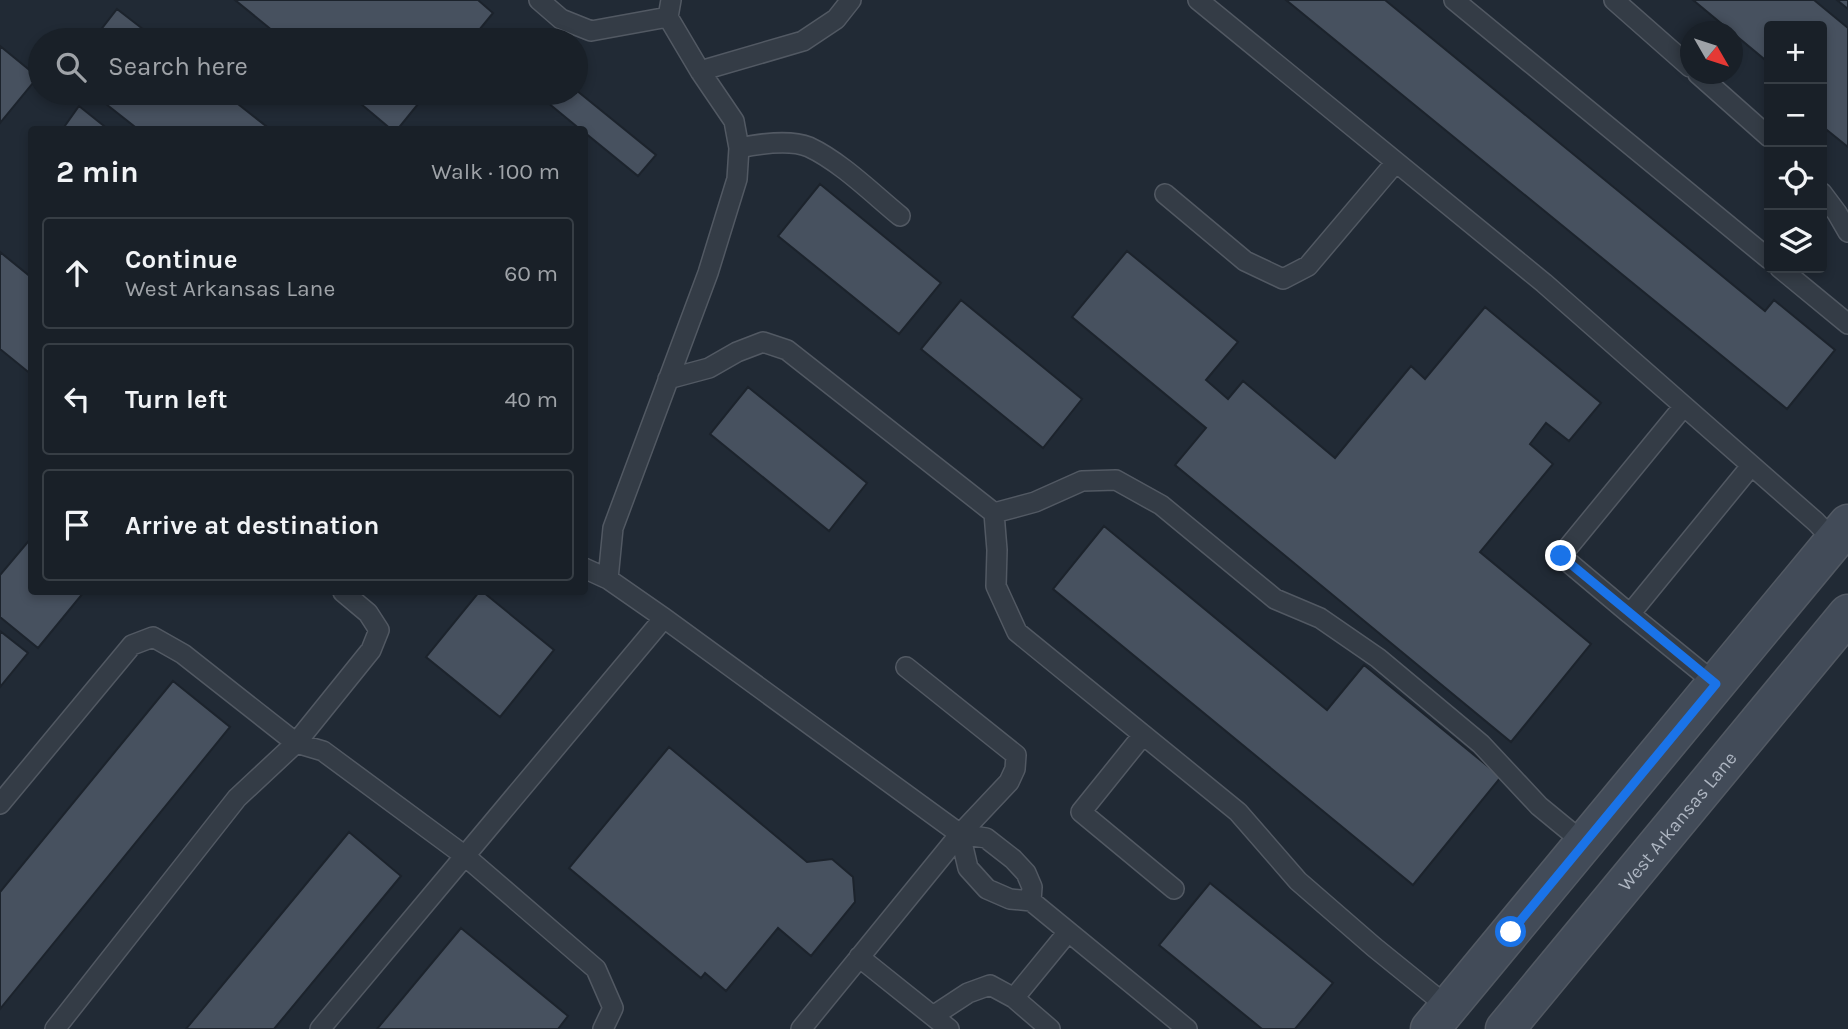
<!DOCTYPE html>
<html lang="en">
<head>
<meta charset="utf-8">
<style>
	body { margin:0; font-family:Karla,sans-serif; background:#262d34; color:#f1f3f6 }
	.controls { position:absolute; right:21px; top:21px; display:grid; overflow:hidden; border-radius:7px; box-shadow:0 4px 10px #0003 }
	.controls button { width:63px; height:63px; display:grid; place-items:center; padding:0; border:0; border-bottom:2px solid #373e45; background:#192028; color:#f1f3f6; font:35px sans-serif }
	.compass { position:absolute; left:1680px; top:21px; width:63px; height:63px; border-radius:50%; background:#192028; box-shadow:0 4px 10px #0003; rotate:129deg }
	.stop { position:absolute; width:21px; height:21px; margin:-16px; border:5px solid #1a73e8; border-radius:50%; background:#fff }
	.stop.end { background:#1a73e8; border-color:#fff; box-shadow:0 2px 7px #0008 }
	.list { margin:0; padding:0; list-style:none }
	h2 { display:flex; justify-content:space-between; align-items:center; height:91px; margin:0; padding:0 28px; font-size:30px }
	h2 small { font-size:23px; font-weight:400; color:#9fa3a8 }
	.list li { display:grid; grid-template-columns:46px 1fr auto; gap:21px; align-items:center; box-sizing:border-box; height:112px; margin:0 14px 14px; padding:0 14px; border:2px solid #373e45; border-radius:7px }
	.list b { display:block; font-size:26px; white-space:nowrap }
	.list p { margin:0; font-size:23px; white-space:nowrap; color:#9fa3a8 }
	.list em { font-size:23px; font-style:normal; color:#9fa3a8 }
	.icon { flex:none; width:38px; height:38px; fill:none; stroke:currentColor; stroke-width:2; stroke-linecap:round; stroke-linejoin:round }
	.map { position:relative; flex:none; width:1848px; height:1029px; overflow:hidden }
	.search { position:absolute; background:#192028; box-shadow:0 4px 10px #0003; left:28px; top:28px; width:560px; height:77px; display:flex; align-items:center; gap:18px; box-sizing:border-box; padding:0 24px; border-radius:38px; color:#9fa3a8; font-size:26px }
	.panel { position:absolute; background:#192028; box-shadow:0 4px 10px #0003; left:28px; top:126px; width:560px; height:469px; border-radius:7px }
	.map>svg:first-child { display:block }
</style>
</head>
<body>
<div class="map">
<svg width="1848" height="1029" viewBox="0 0 1848 1029">
	<rect width="100%" height="100%" fill="#212a35"/>
	<path fill="#47515f" stroke="#1c232c" stroke-width="2" d="M235 0H478L493 13 471 40H284Z
		M1286 0H1385L1765 311 1774 300 1835 350 1787 409Z
		M1693 0H1814L1848 28V147L1822 126V26H1769V63Z
		M1837 0H1848V9Z
		M117 9 157 40H93Z
		M0 46 38 77 0 123Z
		M576 90 656 155 638 176 584 132V130H581L536 93H576Z
		M92 93H224L271 130H139Z
		M348 93H427L397 130H392Z
		M79 106 109 130H62Z
		M820 184 941 283 899 334 778 236Z
		M1127 251 1238 342 1206 380 1228 399 1243 381 1335 458 1411 366 1425 379 1485 307 1601 403 1569 441 1546 423 1530 444 1553 464 1480 552 1591 644 1511 742 1175 465 1206 428 1072 317Z
		M0 252 32 278V375L0 349Z
		M961 300 1082 399 1043 448 921 349Z
		M748 387 867 483 829 531 710 434Z
		M1104 526 1327 710 1364 665 1501 777 1413 885 1053 589Z
		M32 537V592H84L38 648 0 617V575Z
		M479 592H483L554 650 500 717 426 657Z
		M0 631 28 653 0 687Z
		M173 681 230 727 0 1009V892Z
		M669 747 807 862 832 859 853 877 855 902 811 956 778 928 726 991 705 973 701 978 569 868Z
		M349 832 401 876 274 1029H186Z
		M1210 883 1333 983 1295 1029H1262L1159 945Z
		M461 928 568 1016 558 1029H377Z"/>
	<g fill="none" stroke-linecap="round" stroke-linejoin="round">
		<g stroke="#525963" stroke-width="22">
			<path id="service" d="M539 0 561 19 591 31 668 17
				M671 0 668 17 700 71 734 121 739 148 737 179 708 273 613 528 608 579 664 618 960 834 986 838 1013 859 1026 873 1032 887 1031 901 1187 1029
				M1198 0 1544 283 1816 522 1834 541
				M1454 0 1769 259
				M1614 0 1690 67
				M700 71 803 41 836 19 851 0
				M1698 74 1769 137
				M739 148C759 144 789 139 809 147 841 162 872 193 900 216
				M1822 193 1837 213 1848 232
				M1165 194 1245 261 1283 279 1308 266 1396 162
				M1780 268 1848 324
				M668 379 709 368 737 352 763 342 787 350 994 513 997 550 996 586 1017 632 1238 812 1298 881 1374 947 1448 1007
				M994 513 1035 502 1082 481 1116 480 1161 505 1275 599 1320 618 1378 658 1481 744 1539 806 1584 843
				M584 568 608 579
				M1630 614 1561 556 1684 406
				M1716 684 1630 614 1751 466
				M1143 735 1081 812 1174 889
				M0 804 132 645 153 637 183 654 296 743 323 751 465 856 596 969 613 1008 603 1029
				M960 834 968 868 987 889 1010 899 1031 901
				M859 957 949 1029
				M1014 998 1068 932
				M933 1016 968 993 990 985 1014 998 1050 1029
				M55 1029 237 798 296 743 371 650 379 630 368 613 343 592
				M320 1029 664 618
				M801 1029 960 834 1009 782 1015 769 1016 755 906 667"/>
		</g>
		<g stroke="#525963" stroke-width="41">
			<g id="secondary">
				<path d="M1430 1029 1848 524"/>
				<path id="s1" d="M1505 1029 1848 614"/>
			</g>
		</g>
		<use href="#service" stroke="#343c46" stroke-width="19"/>
		<use href="#secondary" stroke="#424b58" stroke-width="38"/>
	</g>
	<g fill="none" stroke-linecap="round" stroke-linejoin="round">
		<path stroke="#1a73e8" stroke-width="9" d="M1511 932 1716 684 1561 556"/>
	</g>
	<g text-anchor="middle" stroke-width="7" stroke-linejoin="round" paint-order="stroke">
		<g font-size="19" fill="#aeb6c2" stroke="#1a212a">
			<text dy="7" stroke="none"><textPath href="#s1" startOffset="270">West Arkansas Lane</textPath></text>
		</g>
	</g>
</svg>
<div class="controls">
<button>+</button>
<button>−</button>
<button><svg class="icon" aria-label="locate" viewBox="0 0 24 24"><circle cx="12" cy="12" r="6"/><path d="M12 2v4M12 18v4M2 12h4M18 12h4"/></svg></button>
<button><svg class="icon" aria-label="layers" viewBox="0 0 24 24"><path d="M12 4l9 5-9 5-9-5zM3 14l9 5 9-5"/></svg></button>
</div>
<svg class="compass" viewBox="-18 -18 36 36"><path d="M0-13l5 13h-10z" fill="#e53935"/><path d="M0 13l5-13h-10z" fill="#9fa3a8"/></svg>
<div class="stop" style="left:1511px;top:932px"></div>
<div class="stop end" style="left:1561px;top:556px"></div>
<div class="search"><svg class="icon" aria-label="search" viewBox="0 0 24 24"><circle cx="10" cy="10" r="6"/><path d="M15 15l6 6"/></svg>Search here</div>
<section class="panel">
<h2>2 min<small>Walk · 100 m</small></h2>
<ul class="list">
<li><svg class="icon" aria-label="ahead" viewBox="0 0 24 24"><path d="M12 20V5M6 11l6-6 6 6"/></svg><div><b>Continue</b><p>West Arkansas Lane</p></div><em>60 m</em></li>
<li><svg class="icon" aria-label="left" viewBox="0 0 24 24"><path d="M17 20v-9H6M10 6l-5 5 5 5"/></svg><div><b>Turn left</b></div><em>40 m</em></li>
<li><svg class="icon" aria-label="arrive" viewBox="0 0 24 24"><path d="M6 21V4h12l-3 4 3 4H6"/></svg><div><b>Arrive at destination</b></div></li>
</ul>
</section>
</div>
</body>
</html>
